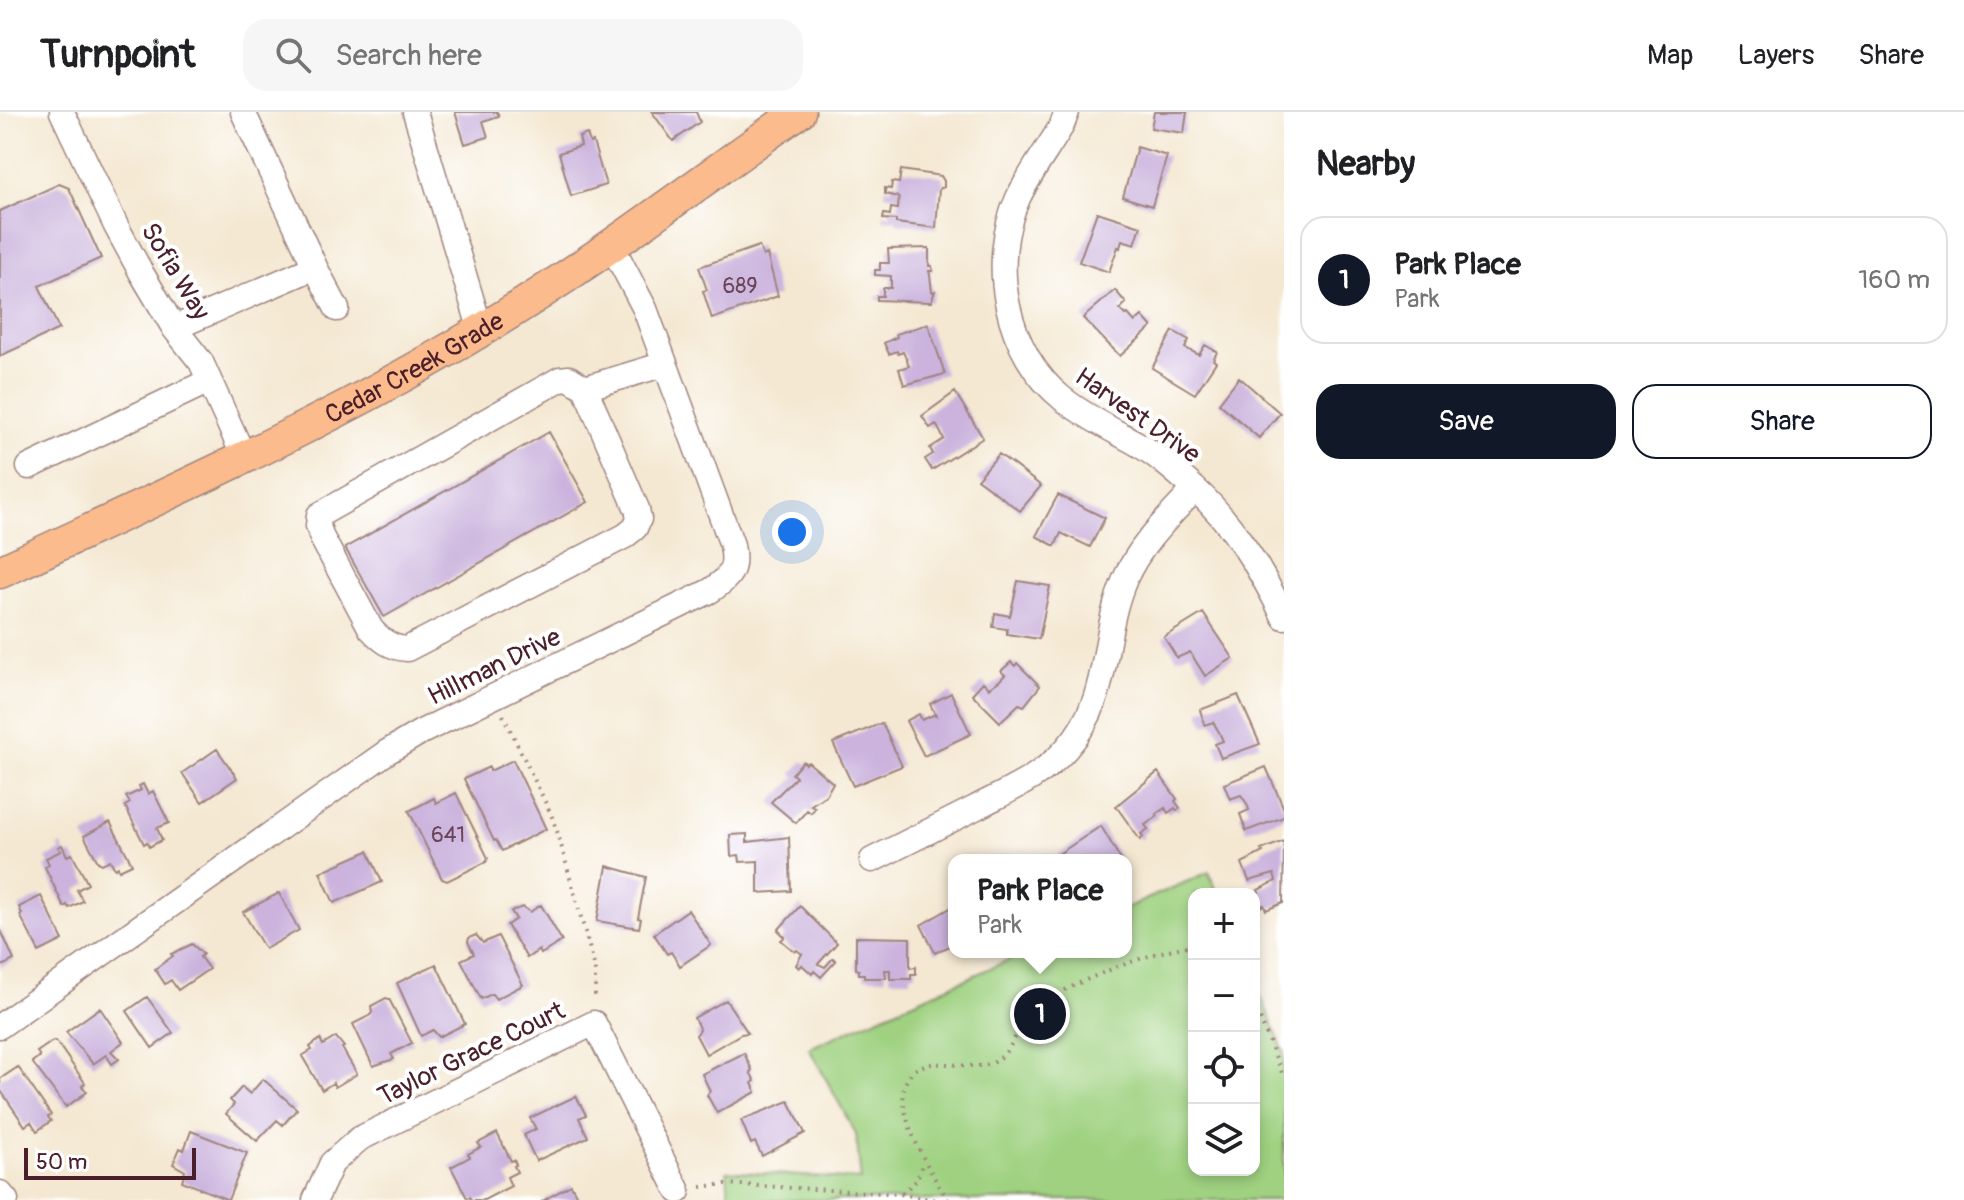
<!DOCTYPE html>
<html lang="en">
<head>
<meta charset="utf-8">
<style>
	body { margin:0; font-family:Pangolin,sans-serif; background:#f6f6f6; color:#202124 }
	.controls { position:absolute; right:24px; bottom:24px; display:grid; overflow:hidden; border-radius:16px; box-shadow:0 4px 12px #0003 }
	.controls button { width:72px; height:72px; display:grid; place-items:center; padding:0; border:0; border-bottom:2px solid #e0e0e0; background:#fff; color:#202124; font:40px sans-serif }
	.scale { position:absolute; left:24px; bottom:20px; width:172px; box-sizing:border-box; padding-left:8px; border:4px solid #4a1f2b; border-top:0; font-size:22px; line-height:28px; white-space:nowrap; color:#4a1f2b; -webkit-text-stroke:6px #fff; paint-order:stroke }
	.you { position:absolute; left:792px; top:420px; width:28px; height:28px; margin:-20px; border:6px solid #fff; border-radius:50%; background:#1a73e8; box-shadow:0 0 0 12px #1a73e833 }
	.badge { display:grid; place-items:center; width:52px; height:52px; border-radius:50%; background:#111827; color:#fff; font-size:26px; font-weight:700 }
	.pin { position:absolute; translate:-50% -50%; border:4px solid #fff; box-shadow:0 2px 8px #0006 }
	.popup { position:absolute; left:948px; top:742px; width:184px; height:104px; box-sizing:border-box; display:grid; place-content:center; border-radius:16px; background:#fff; filter:drop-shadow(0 2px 6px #0005); font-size:26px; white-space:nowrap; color:#757577 }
	.popup b { font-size:30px; color:#202124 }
	.popup::after { content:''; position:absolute; left:50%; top:100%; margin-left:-16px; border:16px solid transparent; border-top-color:#fff }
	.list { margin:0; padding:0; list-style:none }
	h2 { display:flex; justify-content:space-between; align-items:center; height:104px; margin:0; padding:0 32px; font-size:34px }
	h2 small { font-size:26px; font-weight:400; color:#757577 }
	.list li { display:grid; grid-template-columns:52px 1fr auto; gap:24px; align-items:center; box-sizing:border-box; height:128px; margin:0 16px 16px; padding:0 16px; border:2px solid #e0e0e0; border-radius:24px }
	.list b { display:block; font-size:30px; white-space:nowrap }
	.list p { margin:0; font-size:26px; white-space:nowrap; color:#757577 }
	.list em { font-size:26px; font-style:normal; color:#757577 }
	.actions { display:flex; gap:16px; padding:24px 32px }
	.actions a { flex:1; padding:18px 0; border:2px solid #111827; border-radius:24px; text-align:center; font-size:28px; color:#111827 }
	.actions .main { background:#111827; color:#fff }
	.icon { flex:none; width:44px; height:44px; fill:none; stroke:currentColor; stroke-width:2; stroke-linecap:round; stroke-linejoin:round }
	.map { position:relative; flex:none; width:1284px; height:1088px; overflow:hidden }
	header { display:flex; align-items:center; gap:48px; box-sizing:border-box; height:112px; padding:0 40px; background:#fff; border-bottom:2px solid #e0e0e0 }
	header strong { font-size:38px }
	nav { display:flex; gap:44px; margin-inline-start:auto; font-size:28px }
	.search { width:560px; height:72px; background:#f6f6f6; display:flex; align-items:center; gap:20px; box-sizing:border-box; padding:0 28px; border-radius:24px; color:#757577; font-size:30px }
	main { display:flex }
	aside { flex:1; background:#fff }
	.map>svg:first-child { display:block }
</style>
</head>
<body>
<header>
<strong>Turnpoint</strong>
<div class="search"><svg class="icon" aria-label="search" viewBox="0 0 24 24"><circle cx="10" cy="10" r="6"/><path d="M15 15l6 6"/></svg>Search here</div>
<nav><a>Map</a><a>Layers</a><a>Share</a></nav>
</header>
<main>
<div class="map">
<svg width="1284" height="1088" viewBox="0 0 1284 1088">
	<rect width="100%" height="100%" fill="#fff"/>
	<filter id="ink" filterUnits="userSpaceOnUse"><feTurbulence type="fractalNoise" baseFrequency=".0125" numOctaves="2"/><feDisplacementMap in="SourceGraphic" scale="16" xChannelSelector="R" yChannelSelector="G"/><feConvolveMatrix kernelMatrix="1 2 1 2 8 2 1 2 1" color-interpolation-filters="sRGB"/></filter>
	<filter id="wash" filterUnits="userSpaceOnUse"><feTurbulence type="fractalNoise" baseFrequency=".006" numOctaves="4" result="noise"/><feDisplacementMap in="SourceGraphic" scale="32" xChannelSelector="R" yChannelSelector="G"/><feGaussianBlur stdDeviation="1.8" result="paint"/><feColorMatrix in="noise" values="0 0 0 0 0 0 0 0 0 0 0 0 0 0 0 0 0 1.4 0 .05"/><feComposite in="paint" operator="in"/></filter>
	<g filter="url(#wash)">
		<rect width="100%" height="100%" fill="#f4e8d2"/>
		<path fill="#9fd180" stroke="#747856" stroke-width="2" d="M1209 760 1218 782H1194V1058H1254V868L1284 940V1088H752L729 1084 727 1059 861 1068 856 1022 809 936 1027 840H1126V796Z"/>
		<g id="blocks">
			<path fill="#cbb3dd" d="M455 0H497L499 4 483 9 488 25 465 32Z
				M652 0H696L700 10 673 29Z
				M1154 0H1187L1184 21 1151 16Z
				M587 22 590 31 593 30 606 73 571 84 559 41 581 34 579 25Z
				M1137 35 1167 44 1152 94 1123 85Z
				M901 58 941 64 944 69V75L939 77 936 116 896 111V108L883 107 884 102 890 103 891 96 898 97 899 85 885 82V76L891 77 892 70 899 71Z
				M59 72 69 76 101 146 39 174 59 217 0 244V99Z
				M1097 100 1141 114 1135 132 1122 128 1120 136 1118 135 1109 160 1079 150Z
				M759 134 763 144 767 142 778 184 712 207 703 179 707 178 699 155Z
				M929 136V154H932L933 159H929L930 163 932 180 935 179 931 190 877 188V184H883V176H891V164L875 163V158H880V151H889L888 137Z
				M1115 178 1126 191 1120 197 1126 203 1128 202 1135 210 1142 204 1152 215 1120 244 1083 206Z
				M928 212 945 262 904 273 899 257 909 254 906 246 903 240 898 242 897 239 889 242 884 231 897 225 896 222Z
				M1173 219 1189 228 1185 236 1199 243 1205 233 1217 240 1213 248 1216 250 1195 282 1152 256Z
				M1239 265 1280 301 1259 326 1219 291Z
				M955 280 983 326 932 358 925 347 933 342 930 336 944 327 936 312 930 316 922 304Z
				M549 320 588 390 384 505 345 436Z
				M999 342 1041 374 1020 399 977 367Z
				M1058 383 1105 406 1090 435 1061 421 1055 434 1036 424Z
				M1018 469 1050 474 1039 527 1007 522V517L993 515 995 501 1010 504Z
				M1203 501 1233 546 1205 564 1190 540 1177 546 1164 525Z
				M1011 550 1015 554 1017 551 1040 574 1024 594 1019 592 1000 610 972 582 983 570 989 576 999 569 1005 563 1001 559Z
				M951 581 971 622 924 644 906 609 919 602 922 608 933 603 936 604 930 592Z
				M1238 583 1260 632 1221 646 1215 632 1223 629 1219 620 1213 610 1205 613 1200 598Z
				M882 611 902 654 853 674 833 631Z
				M217 637 237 666 202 690 182 661Z
				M513 648 546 717 502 739 496 728 494 729 464 667 489 655 490 659Z
				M803 649 806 652 808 650 833 671 826 683 811 693 815 696 811 701 807 698 796 711 771 690 796 665 792 662Z
				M1266 655 1284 697V705L1246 719 1240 702 1249 698 1247 692 1241 683 1230 687 1224 672Z
				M1158 660 1177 687 1175 689 1180 696 1177 699 1175 696 1168 701 1165 696 1156 702 1158 704 1145 713 1148 717 1141 722 1143 725 1140 728 1116 694Z
				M143 672 148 682 153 679 169 711 157 716 162 728 149 735 147 730 144 732 125 694 130 691 126 685 141 678 139 674Z
				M456 681 488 746 486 750 447 769 442 767 409 699 434 686 436 691Z
				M110 710 132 752 119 758 118 755 115 757 110 748 102 752 98 750 84 724Z
				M1101 714 1121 748H1060L1057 743Z
				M747 722V730L789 725 791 779 758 781V749L740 750 739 743 731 744 730 723Z
				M1284 729 1283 791 1266 798 1264 793 1256 796 1254 784 1259 780 1258 778 1276 769 1274 762 1249 769 1242 751 1263 740 1261 738Z
				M62 733 67 744 72 742 88 772 77 778 83 789 69 796 67 793 64 795 45 755 49 752 46 746 61 739 58 735Z
				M368 739 382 770 334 791 320 760Z
				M607 754 646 765 638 806 641 807 639 816 597 809Z
				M279 781 299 818 265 837 243 800Z
				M41 784 63 828 39 840 20 803 22 802 19 795Z
				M541 793 562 829 541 842 539 838 527 846 507 813 516 807 511 799 523 795 530 800Z
				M800 794 837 831 818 852 825 855 833 846 836 849 821 865 814 859 812 862 802 853 799 856 796 853 802 842 797 838 795 840 781 828 785 825 778 818Z
				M954 794V832L935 841 921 813Z
				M688 798 711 833 680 854 671 840 667 842 654 822Z
				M0 816 14 848 0 855Z
				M476 823 483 831 498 824 523 873 496 887 492 882 481 887 461 848 474 842 468 830 469 826Z
				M856 825 910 826V856L916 855V862H911V867H890V858H885L886 866H864V862H859V858L856 857Z
				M192 832 203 842 200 845 209 857 178 878 171 868 165 872 155 857 173 844 171 842Z
				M436 852 465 912 439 925 433 918 421 924 397 871Z
				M147 885 173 921 152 936 127 899Z
				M386 886 389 887 412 931 391 942 394 947 373 954 353 912 369 904 372 901 371 894Z
				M726 888 748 921 741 922 706 942 696 923 700 918 694 906Z
				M100 896 123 930 111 939 119 947 112 952 106 943 93 952 66 920Z
				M336 925 344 935 342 936 357 962 335 975 333 971 322 978 302 944 312 938 310 935 320 927 323 933Z
				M53 929H56L85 971 82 974 87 980 66 995 32 950 40 944 37 940Z
				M744 941 752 958 750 960 755 969 752 971 756 980 717 1001 707 983 710 979 702 962Z
				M18 955 51 1003 48 1005 51 1009 37 1019 31 1010 25 1014 1 979 0 967Z
				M263 967 297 997 283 1013 277 1008 257 1029 226 1002 234 992 230 988 242 975 250 982Z
				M576 984 586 1003 579 1006 588 1025 536 1049 524 1023 536 1017 530 1006Z
				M789 989 805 1021 762 1044 755 1030 751 1032 741 1008Z
				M191 1019 247 1041 228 1088 182 1069 185 1059 173 1052 180 1036 184 1038Z
				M497 1021 511 1049 514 1048 516 1053 514 1054 517 1060 507 1065 511 1074 484 1088H471L470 1085 467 1086 451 1055 470 1045 468 1042 481 1035 478 1031Z
				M571 1073 579 1088H544Z"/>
		</g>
	</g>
	<g filter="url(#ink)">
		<use href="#blocks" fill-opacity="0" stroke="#9f847e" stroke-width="2"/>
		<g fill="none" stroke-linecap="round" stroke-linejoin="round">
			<g stroke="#9f847e" stroke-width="27">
				<path id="minor" d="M62 0 116 114 142 162 174 216 201 250 244 345
					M415 0 481 219
					M1067 0 1062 13C1048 37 1030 61 1018 86 988 151 1006 242 1063 287 1086 305 1111 317 1136 331 1157 343 1176 360 1194 376 1234 412 1261 458 1284 505
					M315 155 337 197
					M174 216 315 155 243 0
					M569 266 585 276 637 397 639 407 635 416 625 424 407 537C391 536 381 528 371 517L322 426 318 414 319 403 546 275 560 267Z
					M585 276 665 252
					M29 355 209 269
					M872 748C906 731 941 713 975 696 1007 679 1042 665 1066 637 1113 585 1099 527 1125 467 1140 432 1169 405 1195 377
					M0 914 387 640 421 620 710 479C730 465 737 459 732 433L645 197 611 132
					M0 1081 6 1088
					M315 1088 332 1051 359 1027 594 911 678 1079"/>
			</g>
			<g stroke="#9f847e" stroke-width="35">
				<g id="major">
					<path id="s1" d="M0 460C162 384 327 312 480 219 591 153 693 74 799 0"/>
				</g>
			</g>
			<path stroke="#9f847e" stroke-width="4" stroke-dasharray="2 6" stroke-linecap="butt" d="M503 603 551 702 558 722 595 856V889
				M1254 892 1284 966
				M701 1075 725 1072 900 1082 937 1088
				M902 1081 916 1069 924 1050
				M948 1088C932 1063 893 1000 906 970 922 934 971 965 996 949 1013 938 1018 914 1031 900 1053 877 1162 834 1194 834"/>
			<use href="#minor" stroke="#fff" stroke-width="24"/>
			<use href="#major" stroke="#fbbb8c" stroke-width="32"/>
		</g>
	</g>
	<g text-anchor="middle" stroke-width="8" stroke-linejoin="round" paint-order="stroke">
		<g font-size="22" fill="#6a4458">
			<text x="740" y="181">689</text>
			<text x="448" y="730">641</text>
		</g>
		<g font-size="26" fill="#4a1f2b" stroke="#fff">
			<text transform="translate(176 159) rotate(59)" y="9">Sofia Way</text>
			<text dy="9" stroke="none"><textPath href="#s1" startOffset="462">Cedar Creek Grade</textPath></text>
			<text transform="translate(1138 303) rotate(35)" y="9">Harvest Drive</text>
			<text transform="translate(494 554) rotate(-26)" y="9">Hillman Drive</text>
			<text transform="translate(471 941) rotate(-26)" y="9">Taylor Grace Court</text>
		</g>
	</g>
</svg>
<div class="controls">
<button>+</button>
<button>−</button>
<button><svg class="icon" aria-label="locate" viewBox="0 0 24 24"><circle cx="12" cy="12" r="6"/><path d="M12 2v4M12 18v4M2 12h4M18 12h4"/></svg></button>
<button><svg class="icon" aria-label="layers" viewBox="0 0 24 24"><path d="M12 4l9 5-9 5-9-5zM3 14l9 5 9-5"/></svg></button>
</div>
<div class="scale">50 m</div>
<div class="you"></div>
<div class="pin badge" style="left:1040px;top:902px">1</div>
<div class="popup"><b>Park Place</b>Park</div>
</div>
<aside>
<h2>Nearby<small></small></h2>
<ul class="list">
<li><span class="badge">1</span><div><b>Park Place</b><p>Park</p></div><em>160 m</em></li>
</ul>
<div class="actions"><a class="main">Save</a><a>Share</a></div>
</aside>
</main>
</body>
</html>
